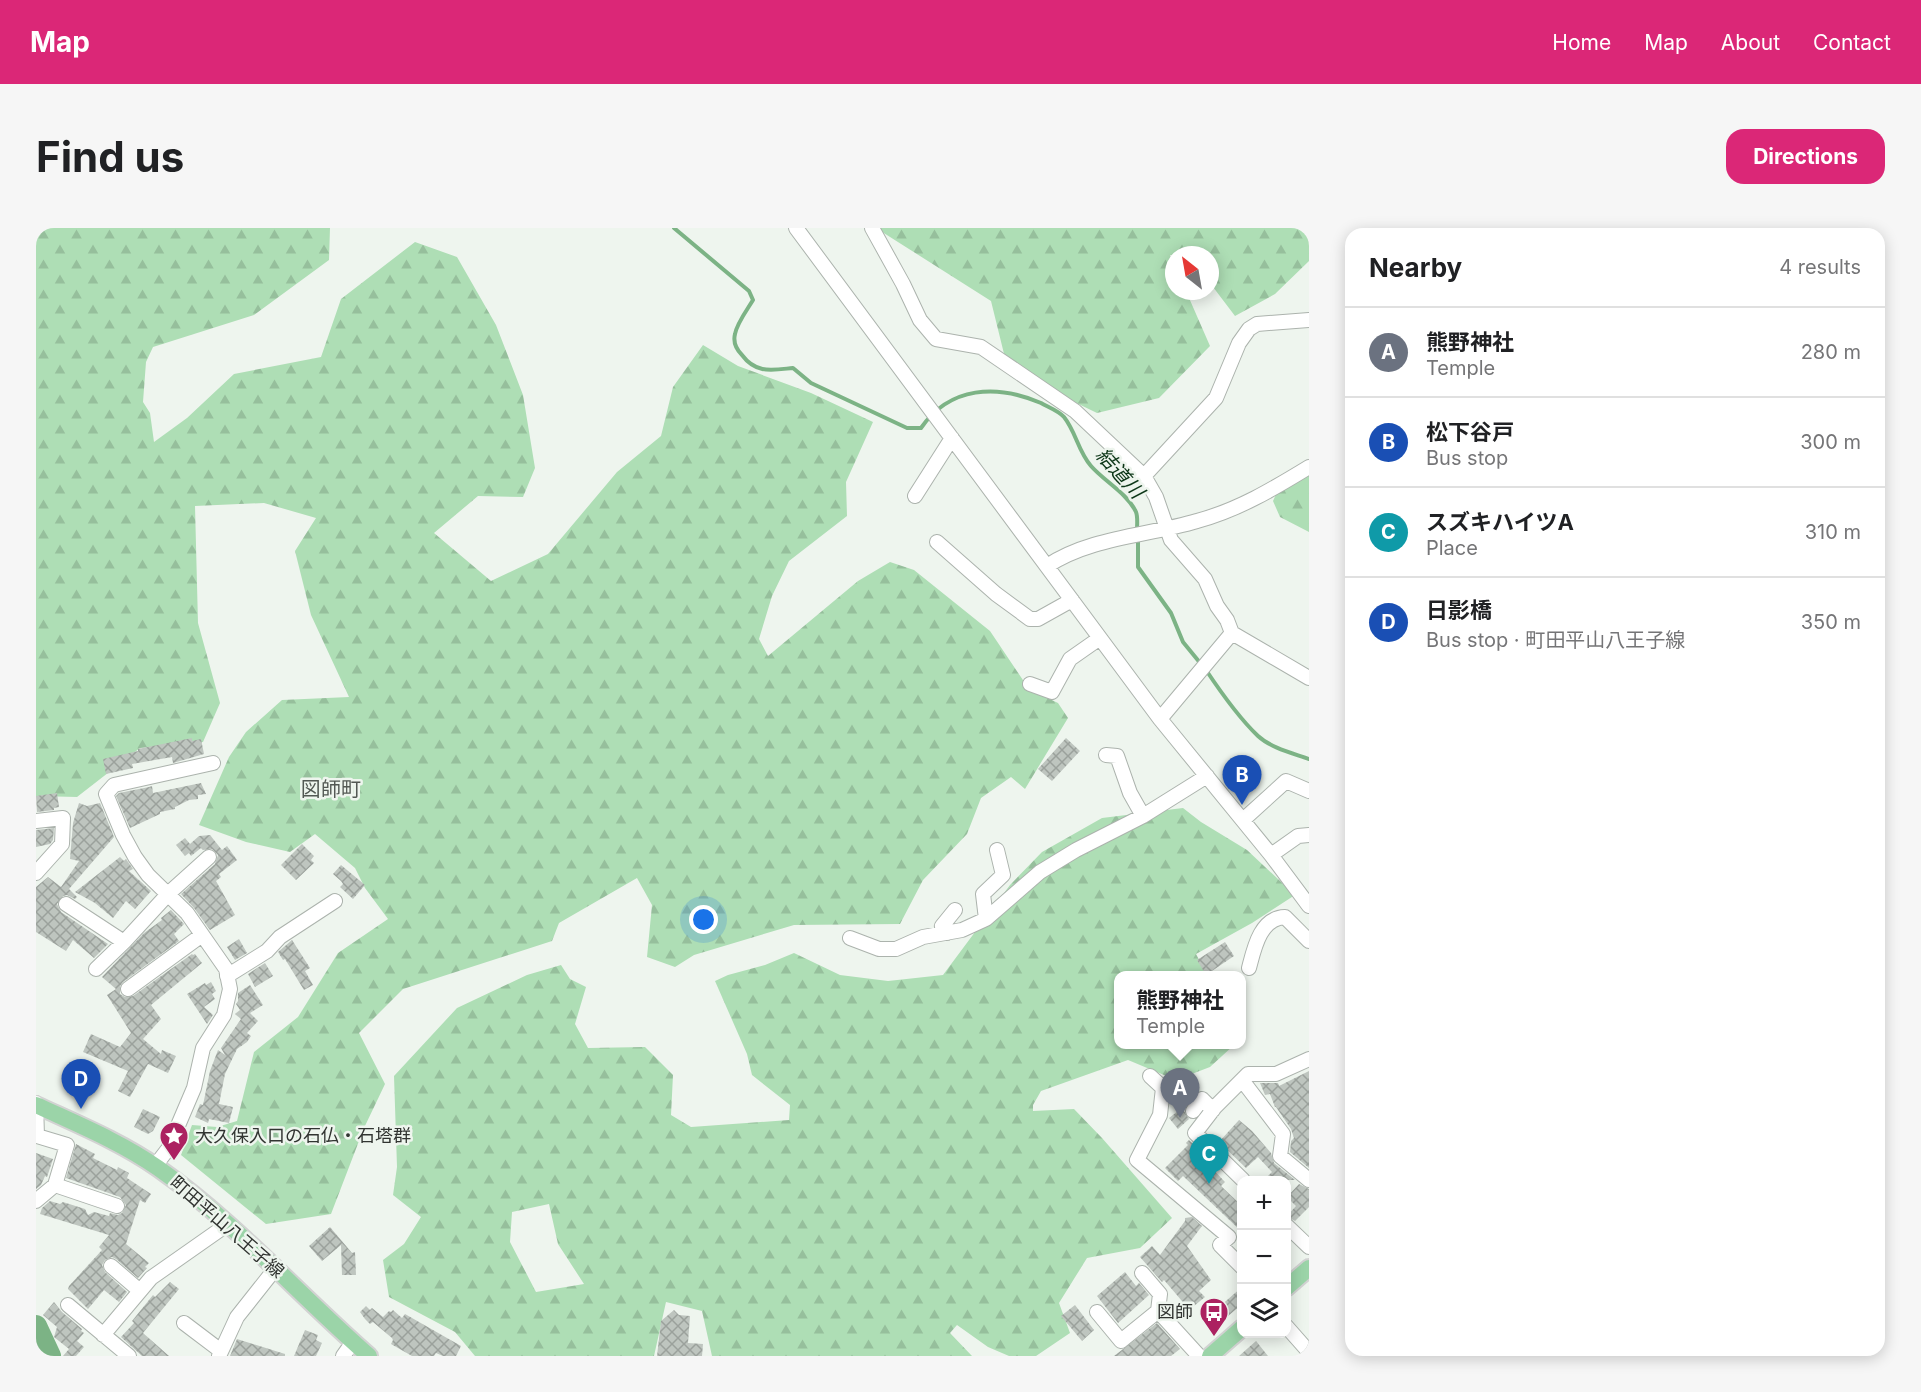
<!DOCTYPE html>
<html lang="en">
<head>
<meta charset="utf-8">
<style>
	body { margin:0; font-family:Inter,"Noto Sans JP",sans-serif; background:#f6f6f6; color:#202124 }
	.controls { position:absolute; right:18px; bottom:18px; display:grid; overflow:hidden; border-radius:12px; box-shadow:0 3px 15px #0003 }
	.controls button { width:54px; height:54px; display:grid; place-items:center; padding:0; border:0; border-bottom:2px solid #e0e0e0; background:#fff; color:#202124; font:30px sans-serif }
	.compass { position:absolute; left:1129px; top:18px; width:54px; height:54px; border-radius:50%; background:#fff; box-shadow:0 3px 15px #0003; rotate:329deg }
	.you { position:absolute; left:668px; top:692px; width:21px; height:21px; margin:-15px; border:4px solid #fff; border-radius:50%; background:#1a73e8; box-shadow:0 0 0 9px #1a73e833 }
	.badge { display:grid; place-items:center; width:39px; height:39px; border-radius:50%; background:#db2777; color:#fff; font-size:20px; font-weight:700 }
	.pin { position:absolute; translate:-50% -50px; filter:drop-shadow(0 2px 3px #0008) }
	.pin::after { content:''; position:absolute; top:32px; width:21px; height:18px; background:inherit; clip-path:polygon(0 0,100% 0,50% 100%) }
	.popup { position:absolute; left:1078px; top:743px; width:132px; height:78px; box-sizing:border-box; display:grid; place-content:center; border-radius:12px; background:#fff; filter:drop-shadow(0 2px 4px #0005); font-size:20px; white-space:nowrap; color:#757577 }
	.popup b { font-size:22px; color:#202124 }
	.popup::after { content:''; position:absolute; left:50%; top:100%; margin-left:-12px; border:12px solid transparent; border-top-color:#fff }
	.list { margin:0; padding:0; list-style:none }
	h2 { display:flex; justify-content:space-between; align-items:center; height:78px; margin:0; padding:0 24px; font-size:26px }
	h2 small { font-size:20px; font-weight:400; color:#757577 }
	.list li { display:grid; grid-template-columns:39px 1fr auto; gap:18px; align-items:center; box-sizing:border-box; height:90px; padding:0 24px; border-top:2px solid #e0e0e0 }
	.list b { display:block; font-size:22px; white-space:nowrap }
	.list p { margin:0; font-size:20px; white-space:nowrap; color:#757577 }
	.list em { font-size:20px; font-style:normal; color:#757577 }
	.icon { flex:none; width:33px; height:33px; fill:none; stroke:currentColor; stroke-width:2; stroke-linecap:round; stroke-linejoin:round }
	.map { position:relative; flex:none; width:1273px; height:1128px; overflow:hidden; border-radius:18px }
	header { display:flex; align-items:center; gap:36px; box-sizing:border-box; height:84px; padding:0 30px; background:#db2777; color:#fff }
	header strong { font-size:28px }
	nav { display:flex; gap:33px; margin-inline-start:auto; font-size:21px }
	.intro { display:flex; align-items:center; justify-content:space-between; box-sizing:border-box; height:144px; padding:0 36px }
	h1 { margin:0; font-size:42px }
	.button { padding:15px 27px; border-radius:18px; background:#db2777; color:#fff; font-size:21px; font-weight:700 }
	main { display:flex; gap:36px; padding:0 36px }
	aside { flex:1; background:#fff; border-radius:18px; box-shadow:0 3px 15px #0003 }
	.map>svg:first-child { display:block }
</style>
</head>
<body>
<header>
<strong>Map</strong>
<nav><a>Home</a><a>Map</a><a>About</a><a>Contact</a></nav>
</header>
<div class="intro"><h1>Find us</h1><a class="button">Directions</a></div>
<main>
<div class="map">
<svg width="1273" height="1128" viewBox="0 0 1273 1128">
	<defs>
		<pattern id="forest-firs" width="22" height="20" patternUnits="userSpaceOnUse" patternTransform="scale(1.5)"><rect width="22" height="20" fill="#aedeb5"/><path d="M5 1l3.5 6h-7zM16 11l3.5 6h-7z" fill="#96bf9c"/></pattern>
		<pattern id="building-cross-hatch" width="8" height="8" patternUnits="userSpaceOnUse" patternTransform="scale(1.5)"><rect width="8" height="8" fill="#bec5bf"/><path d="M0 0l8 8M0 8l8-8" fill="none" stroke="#9ba19c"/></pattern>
	</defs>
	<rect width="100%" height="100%" fill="#eef5ee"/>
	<path fill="url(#forest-firs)" fill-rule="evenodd" d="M0 0H294L293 32 218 87 117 119 110 134 107 174 114 185 118 214 151 190 198 146 285 129 305 71 379 14 421 29 460 97 487 167 499 240 487 269 442 268 398 305 455 353 512 326 581 244 625 208 637 159 667 117 702 138 775 165 837 194 810 254 811 288 753 333 736 368 723 411 732 428 822 353 854 334 878 342 954 403 993 461 1022 475 1032 490 989 561 975 549 945 570 931 606 887 652 864 696 758 697 658 727 639 739 611 729 616 677 601 650 523 695 516 713 367 761 323 805 349 856 328 900 295 986 230 996 145 927 156 897 181 899 201 893 218 824 262 789 302 725 352 691 329 660 319 640 279 606 254 624 210 614 163 597 193 529 210 504 246 472 313 469 275 387 259 323 280 290 228 275 159 278 162 395 184 475 167 514 104 520 41 569 0 568Z
		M842 0H1273V33L1239 66 1199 88 1174 55V27H1134L1138 37V63H1150L1174 118 1123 170 1061 185 972 142 955 73 843 2Z
		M1273 239V304L1244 289 1237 273 1246 253Z
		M1147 580 1165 594 1211 622 1259 667 1216 695 1160 726 1171 747 1082 748V816L1198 817 1174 839 1140 852 1092 832 1005 863 997 877V883L1038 881 1066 910 1136 990 1104 1020 1051 1030 1023 1075 1034 1105 1000 1128H973L952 1119 921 1097 914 1105 936 1128H676L666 1083 630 1074 618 1128H439L419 1104 353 1069 347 1032 368 1016 385 989 357 967 361 939 358 848 421 780 491 747 525 737 534 751 550 759 539 796 552 820 609 819 637 847 635 887 655 899 753 892 754 877 716 847 711 826 679 753 692 747 729 737 758 725 804 747 852 753 907 747 974 657 1006 624 1066 590ZM513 976 522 1016 548 1056 500 1064 474 1014 476 984Z"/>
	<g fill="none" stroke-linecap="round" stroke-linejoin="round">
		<path stroke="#7cb385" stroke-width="4" d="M638 0 713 63 717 72C711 82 701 95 699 106 697 114 700 121 706 127 720 146 736 142 757 140L775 155 871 200H885C914 158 961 156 1005 175 1012 179 1023 183 1028 189 1040 204 1042 223 1055 238 1068 253 1091 265 1100 284 1102 289 1101 297 1101 302
			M1102 310V339L1135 385 1147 414 1165 436
			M1170 442C1184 463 1203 490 1222 508 1235 520 1256 525 1273 531"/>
		<path stroke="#7cb385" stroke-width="22" d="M0 1098 14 1128"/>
	</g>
	<path fill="url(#building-cross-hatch)" d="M156 510V513L165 511 168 526 137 535 136 529 96 536 97 540 70 546 67 531 102 523V521Z
		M1030 510 1044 523 1016 553 1002 541Z
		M165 555 170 566 162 567V571L153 572 139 579V581L124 584V586L94 600 80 568 83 565 113 559 116 558 117 565Z
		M21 565 23 579 18 580V582L1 584 0 568Z
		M43 575 51 578 64 575 78 609 33 661 41 669 39 671 31 667 27 668 21 676 25 684 72 716 58 730 37 712 30 723 0 704V659L12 649 25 659 43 633 34 631 37 595Z
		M18 600 17 612 14 616 0 619V602Z
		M174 607 186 622 191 618 201 632 183 646 185 649 180 653 199 687 174 702 158 680 145 666 179 636 182 627 176 621 167 622 165 620 155 628 153 625 149 628 140 617 149 610 154 616 163 608Z
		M266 616 278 628 275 632 278 635 260 652 245 637Z
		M84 629 88 633 90 631 97 641 93 643 115 663 99 681 90 673 77 690 59 675 39 664Z
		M305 637 329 657 317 671 304 659 307 656 305 653 297 646Z
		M135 682 148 696 138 706 143 713 87 754 84 758V766L89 769 97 768 156 726 157 727 159 726 166 735 115 777 125 791 107 811 125 826 126 822 140 828 132 845 112 836 94 869 82 863 92 843 47 824 55 806 84 819 95 805 71 767 80 761 66 749 108 705 126 692 125 690Z
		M203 711 211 725 199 732 191 719Z
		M256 712 274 740 269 743 277 757 268 762 249 731 247 732 242 724Z
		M1189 714 1198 728 1170 747 1161 732Z
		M229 735 237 748 219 759 212 746Z
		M175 754 180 763 176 766 179 771 168 779 177 787 171 796 151 766 169 755 170 757Z
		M214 757 227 777 214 785 222 793 211 805 215 808 211 814 201 821 189 846 183 876 197 879 193 895 173 891 172 895 159 889 164 876 167 877 174 843 182 822 189 827 185 820 205 791 199 786 204 782 200 776 202 773V765Z
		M1273 843V940L1254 924 1255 913 1258 910 1255 901 1240 879H1239L1234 866 1229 867 1224 855H1242L1243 858Z
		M1146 880 1153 891 1142 901 1133 890Z
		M107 881 124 889 117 903 112 906 98 899Z
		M1203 892 1216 903 1235 925 1238 935 1259 952H1228L1236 944 1222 929 1210 940 1183 914Z
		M1153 912 1175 933 1172 936 1189 954 1185 958 1206 978V1004L1147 948 1142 953 1129 940 1152 917 1150 915Z
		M40 916 59 926 57 930 81 942 82 939 93 945 91 950 115 966 109 975 104 972 90 1016 113 1035 109 1039 111 1040 102 1050 80 1031 76 1029 69 1032 66 1037 69 1044 91 1064 83 1074 68 1062 52 1081 32 1061 33 1058 66 1022 63 1019 73 1007 4 986 6 980 14 973 24 976 27 974 49 981 52 987 58 984 73 988 74 985 82 987 86 985 90 977 84 969 30 950Z
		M0 925 17 931 11 949 9 948 5 957 0 961Z
		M1263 956 1273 961V979L1259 993 1251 988 1260 978 1251 969Z
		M1156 989 1166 998 1151 1018 1175 1052 1163 1063 1169 1069 1142 1091 1134 1083 1146 1073 1128 1052 1126 1054 1104 1029 1116 1018 1124 1027 1149 993V990Z
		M294 999 316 1025 319 1024 320 1047H306L305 1017 286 1033 273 1018Z
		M1089 1044 1100 1058 1103 1055 1113 1067 1082 1095 1061 1068Z
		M134 1054 143 1061 107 1105 133 1128H106L85 1109 98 1095 96 1093 117 1067 119 1069Z
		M1206 1059V1076L1191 1089 1183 1079Z
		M18 1074 26 1084 46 1101 45 1103 48 1105 41 1113 48 1119 40 1128H27L33 1121 18 1109 21 1099 7 1087Z
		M1039 1077 1058 1102 1046 1113 1025 1088Z
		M330 1078 334 1082 336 1080 347 1089 353 1083 355 1084 357 1082 366 1090 369 1086 425 1118 420 1128H407L400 1125 398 1128H376L355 1116 357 1112 356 1110 337 1094 334 1096 329 1091 324 1084Z
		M638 1082 643 1087 654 1088 652 1115 667 1116 666 1128H621L625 1093Z
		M1121 1095 1144 1121 1135 1128H1078Z
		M269 1102 282 1107 280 1112 286 1115 280 1128H258Z
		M201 1111 249 1126V1128H194Z
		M1220 1113 1232 1128H1203Z"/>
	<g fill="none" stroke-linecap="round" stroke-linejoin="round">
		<g stroke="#acb3ad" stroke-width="16">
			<path id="minor" d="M760 0 1124 491 1235 627 1273 678
				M836 0 867 56 884 92 900 111 945 119 1039 183 1108 248 1120 269 1135 312 1169 351 1181 378 1191 392 1196 405
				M1108 248 1180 170 1203 115 1213 101 1221 96 1273 92
				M879 268 916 210
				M901 314 960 366 994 391H1002L1036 372
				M1011 338C1055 309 1111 308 1161 293 1202 282 1237 261 1273 239
				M994 456 1016 464 1034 431 1064 410
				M1124 491 1196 405 1273 450
				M1070 527 1081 528 1094 565 1107 588
				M1207 592 1250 553 1273 563
				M0 593 27 590 26 616 0 645
				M1235 627 1262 608 1273 607
				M30 676 88 714 133 665 173 629
				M950 691 947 666 967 647 961 622
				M911 705 906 698 919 682
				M814 710 843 721H860L887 709 926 702 950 691 1004 644 1040 622 1107 588 1171 548
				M1213 740C1218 721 1224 690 1249 689L1273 713
				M60 741 88 714
				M191 748 231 723 244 709 299 673
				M92 761 166 707
				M1273 831 1240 846H1212L1206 852 1247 906 1244 928 1273 952
				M1114 848 1127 860 1124 887 1101 932 1193 1009 1184 1017 1206 1039
				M1206 852 1179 879 1159 905 1207 952
				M0 875 1 908 31 917 19 957 0 973
				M1157 883 1166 871 1177 882
				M119 938 132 921 158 860 167 820 188 787 194 761 190 741 151 685 112 647 99 629 87 607 70 566 78 557 177 535
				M19 957 81 978
				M1250 997 1273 1019
				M75 1038 104 1063
				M1106 1045 1124 1066 1122 1083
				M32 1077 93 1128
				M1061 1084 1085 1113 1122 1083 1163 1128
				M148 1095 185 1123
				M1250 1098 1273 1124
				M67 1107 115 1050 192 996
				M183 1128 201 1089 239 1041
				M307 1128 317 1114"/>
		</g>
		<g stroke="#d2d2d2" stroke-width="20">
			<path id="major" d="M0 877C41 896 85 914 122 940 199 994 262 1066 333 1128
				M1250 1060 1273 1040
				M1174 1128 1206 1100"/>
		</g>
		<use href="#minor" stroke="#fff" stroke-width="14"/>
		<use href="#major" stroke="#9bd4a8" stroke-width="16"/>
	</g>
	<defs>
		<g id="sight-pin" transform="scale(1.5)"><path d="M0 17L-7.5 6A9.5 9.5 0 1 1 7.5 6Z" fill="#ac2161" stroke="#eef5ee"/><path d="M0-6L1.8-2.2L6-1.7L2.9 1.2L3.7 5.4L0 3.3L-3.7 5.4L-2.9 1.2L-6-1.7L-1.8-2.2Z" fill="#fff"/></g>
		<g id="bus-pin" transform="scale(1.5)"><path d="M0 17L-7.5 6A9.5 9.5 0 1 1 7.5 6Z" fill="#ac2161" stroke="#eef5ee"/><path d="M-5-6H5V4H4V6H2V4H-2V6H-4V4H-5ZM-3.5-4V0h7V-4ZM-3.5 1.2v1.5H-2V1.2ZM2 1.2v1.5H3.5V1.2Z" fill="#fff"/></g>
	</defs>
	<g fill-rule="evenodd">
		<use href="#sight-pin" x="138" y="908"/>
		<use href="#bus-pin" x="1178" y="1084"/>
	</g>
	<g text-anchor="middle" stroke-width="5" stroke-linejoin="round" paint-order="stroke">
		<g font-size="18" fill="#313431" stroke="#eef5ee" text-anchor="start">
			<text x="159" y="914">大久保入口の石仏・石塔群</text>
			<text x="1157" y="1090" text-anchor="end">図師</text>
		</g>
		<g font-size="18" fill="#313431" stroke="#eef5ee">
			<text transform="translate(191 999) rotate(41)" y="6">町田平山八王子線</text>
		</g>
		<g font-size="20" font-style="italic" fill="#0c3617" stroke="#eef5ee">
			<text transform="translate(1084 245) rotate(48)" y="7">結道川</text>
		</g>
		<g font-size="20" fill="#525853" stroke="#eef5ee">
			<text x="295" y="568">図師町</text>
		</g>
	</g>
</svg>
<div class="controls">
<button>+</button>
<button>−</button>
<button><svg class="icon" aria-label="layers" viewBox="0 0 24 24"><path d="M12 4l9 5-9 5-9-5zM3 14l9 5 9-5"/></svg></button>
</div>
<svg class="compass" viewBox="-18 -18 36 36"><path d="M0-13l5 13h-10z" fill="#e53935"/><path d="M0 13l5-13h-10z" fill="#757577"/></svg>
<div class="you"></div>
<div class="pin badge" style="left:1144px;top:890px;background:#6b7280">A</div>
<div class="popup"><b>熊野神社</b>Temple</div>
<div class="pin badge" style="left:1206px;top:577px;background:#1a4fb4">B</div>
<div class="pin badge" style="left:1173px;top:956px;background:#0f9aa8">C</div>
<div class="pin badge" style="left:45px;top:881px;background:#1a4fb4">D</div>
</div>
<aside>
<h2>Nearby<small>4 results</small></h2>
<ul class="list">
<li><span class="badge" style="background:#6b7280">A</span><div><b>熊野神社</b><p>Temple</p></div><em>280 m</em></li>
<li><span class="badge" style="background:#1a4fb4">B</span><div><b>松下谷戸</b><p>Bus stop</p></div><em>300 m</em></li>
<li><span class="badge" style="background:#0f9aa8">C</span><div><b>スズキハイツA</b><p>Place</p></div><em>310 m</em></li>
<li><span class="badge" style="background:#1a4fb4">D</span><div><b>日影橋</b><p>Bus stop · 町田平山八王子線</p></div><em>350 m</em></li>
</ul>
</aside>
</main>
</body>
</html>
